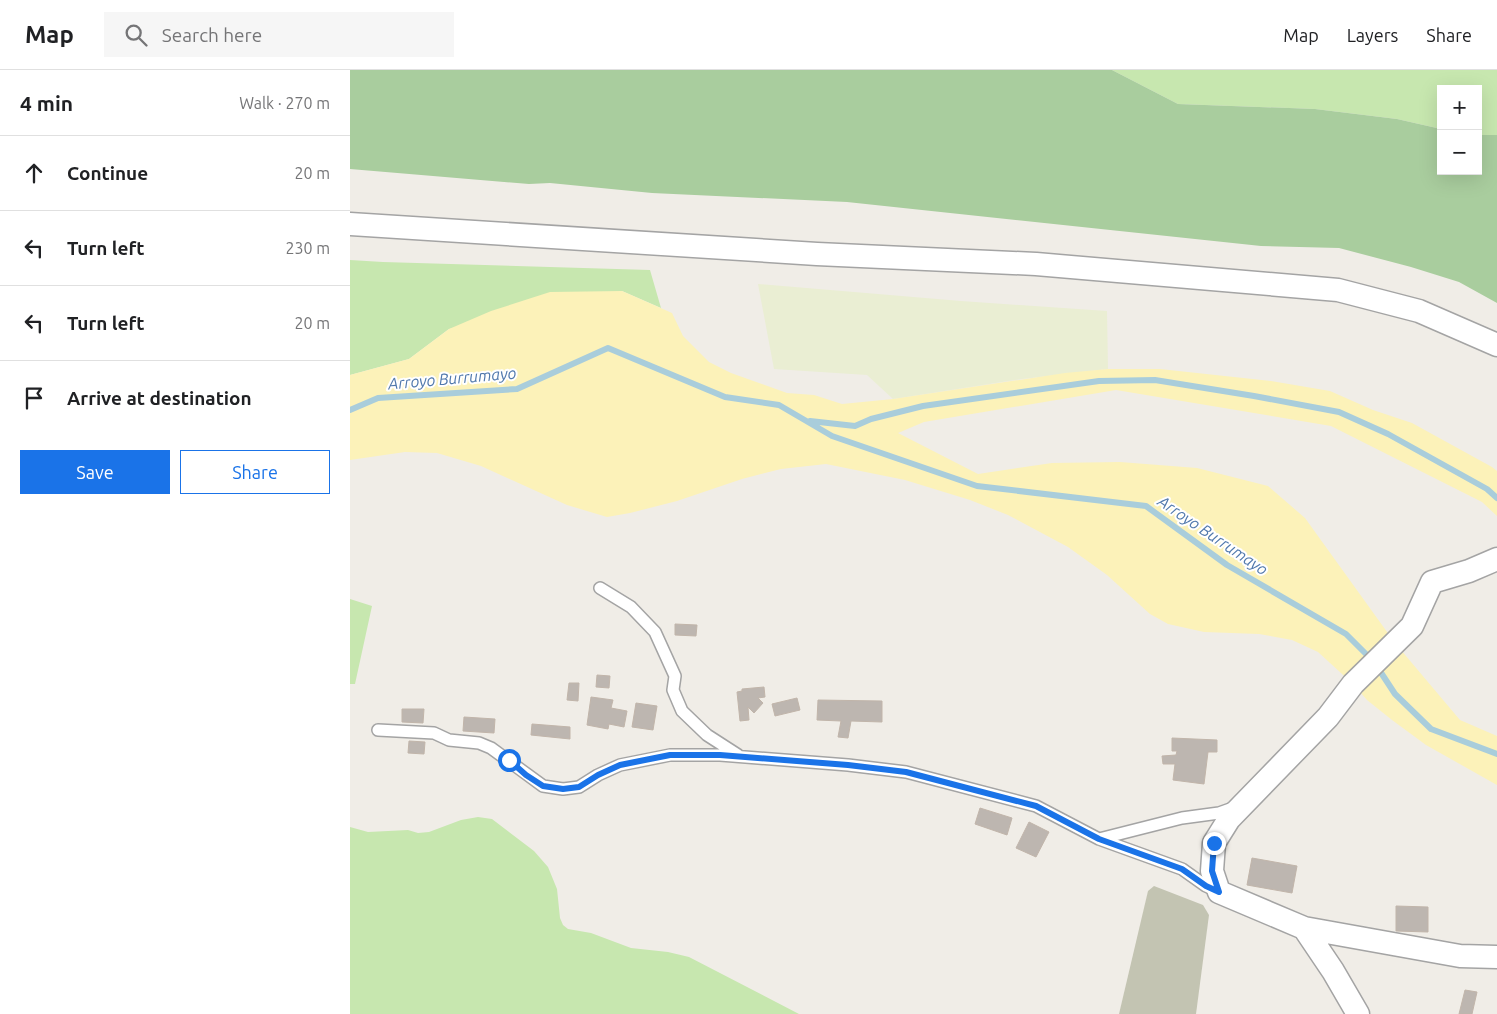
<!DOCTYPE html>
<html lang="en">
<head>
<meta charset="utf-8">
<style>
	body { margin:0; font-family:Ubuntu,sans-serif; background:#f6f6f6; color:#202124 }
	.controls { position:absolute; right:15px; top:15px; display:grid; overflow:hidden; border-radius:0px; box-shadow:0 5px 20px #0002 }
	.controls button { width:45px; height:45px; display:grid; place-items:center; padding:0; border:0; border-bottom:1px solid #e0e0e0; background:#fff; color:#202124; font:25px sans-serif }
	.stop { position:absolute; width:15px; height:15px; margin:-11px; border:4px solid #1a73e8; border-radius:50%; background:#fff }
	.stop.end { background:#1a73e8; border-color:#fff; box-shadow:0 1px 5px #0008 }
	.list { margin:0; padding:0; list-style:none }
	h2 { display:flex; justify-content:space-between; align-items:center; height:65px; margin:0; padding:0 20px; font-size:21px }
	h2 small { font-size:16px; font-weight:400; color:#757577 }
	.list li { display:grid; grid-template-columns:32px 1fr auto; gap:15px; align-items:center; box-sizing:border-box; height:75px; padding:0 20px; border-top:1px solid #e0e0e0 }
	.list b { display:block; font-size:19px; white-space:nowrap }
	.list em { font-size:16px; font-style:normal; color:#757577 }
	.actions { display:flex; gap:10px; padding:15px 20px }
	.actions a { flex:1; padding:11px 0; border:1px solid #1a73e8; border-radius:0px; text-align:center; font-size:18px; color:#1a73e8 }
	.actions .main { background:#1a73e8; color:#fff }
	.icon { flex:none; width:28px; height:28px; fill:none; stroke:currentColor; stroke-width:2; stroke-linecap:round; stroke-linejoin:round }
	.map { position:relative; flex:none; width:1147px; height:944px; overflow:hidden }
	header { display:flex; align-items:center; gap:30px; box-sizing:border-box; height:70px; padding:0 25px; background:#fff; border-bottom:1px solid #e0e0e0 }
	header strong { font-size:24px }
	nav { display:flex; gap:28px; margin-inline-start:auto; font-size:18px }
	.search { width:350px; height:45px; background:#f6f6f6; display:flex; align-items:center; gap:12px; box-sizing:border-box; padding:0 18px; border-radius:0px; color:#757577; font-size:19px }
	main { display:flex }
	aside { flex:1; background:#fff }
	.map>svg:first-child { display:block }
</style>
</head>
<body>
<header>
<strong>Map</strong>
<div class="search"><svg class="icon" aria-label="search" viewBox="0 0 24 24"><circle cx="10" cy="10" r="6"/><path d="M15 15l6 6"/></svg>Search here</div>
<nav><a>Map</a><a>Layers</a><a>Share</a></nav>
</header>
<main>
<aside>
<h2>4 min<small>Walk · 270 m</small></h2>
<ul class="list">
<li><svg class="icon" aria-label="ahead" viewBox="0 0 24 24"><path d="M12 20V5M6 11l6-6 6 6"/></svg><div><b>Continue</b></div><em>20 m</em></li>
<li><svg class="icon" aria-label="left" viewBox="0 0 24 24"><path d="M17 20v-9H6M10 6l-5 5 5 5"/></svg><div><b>Turn left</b></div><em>230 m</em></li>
<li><svg class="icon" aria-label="left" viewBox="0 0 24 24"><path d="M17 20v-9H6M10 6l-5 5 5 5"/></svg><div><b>Turn left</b></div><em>20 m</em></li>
<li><svg class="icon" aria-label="arrive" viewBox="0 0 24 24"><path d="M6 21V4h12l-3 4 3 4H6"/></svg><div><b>Arrive at destination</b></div></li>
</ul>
<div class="actions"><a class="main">Save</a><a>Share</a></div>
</aside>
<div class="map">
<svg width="1147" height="944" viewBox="0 0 1147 944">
	<rect width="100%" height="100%" fill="#f0ede7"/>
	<path fill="#c3c4b2" d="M804 816 853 835 859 845 846 944H769L798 821Z"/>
	<path fill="#eaeed3" d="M408 214 611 231 757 241 758 299 672 309 543 329 517 305 424 299Z"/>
	<path fill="#c7e7af" d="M762 0H1147V65H1128V19H1091V59L1047 49 965 39 828 34Z
		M0 190 33 192 300 200 311 238 272 221 99 259 59 289 0 305Z
		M0 529 22 536 5 614H0Z
		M128 747 142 749 184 781 198 797 207 819 210 848 213 855 218 859 241 863 281 878 318 882 339 887 449 944H0V757L18 762 58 760 68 763 79 762 111 750Z"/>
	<path fill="#a9cd9e" d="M0 0H762L828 34 965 39 1047 49 1091 59V101H1128V65H1147V233L1109 212 1061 197 989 178 911 176 497 132 302 123 200 113 179 114 0 99Z"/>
	<path fill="#fcf2b9" d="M272 221 322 243 333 266 359 292 381 303 437 323 464 325 492 334 543 329 715 303 758 299H810L921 311 980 321 1023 340 1062 353 1142 397 1147 401V446L1132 432 981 356 766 320 574 352 548 363 628 404 702 393 770 392 847 398 918 416 955 448 1045 573 1110 650 1147 666V715L1076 675 1042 650 1017 630 1003 614 968 582 942 570 909 564 854 562 818 554 800 544 757 505 718 477 658 445 620 430 555 410 476 394 431 399 392 409 327 431 280 443 257 447 217 435 131 396 87 383 55 382 0 390V305L59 289 99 259 141 241 200 222Z"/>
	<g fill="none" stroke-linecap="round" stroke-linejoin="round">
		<path stroke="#a9cddb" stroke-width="6" d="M0 340 28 328 167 319 258 278 375 327 429 335 482 366 627 416 796 436 877 495 996 564 1024 592 1045 624 1081 659 1147 684
			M460 351 505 356 521 349 573 336 749 311 805 310 904 326 989 342 1038 364 1137 419 1147 428"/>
	</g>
	<path fill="#bdb6b0" stroke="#c1b5aa" d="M325 554 347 555 346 566 325 565Z
		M247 605 260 606 259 618 246 617Z
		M219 613H229L228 631 217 630Z
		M414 617 415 627 408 628 413 633 404 643 398 637 399 650 390 651 387 622 392 621V619Z
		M241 627 263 630 261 638 277 641 274 657 259 654 258 659 237 655Z
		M447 628 450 640 425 646 422 634Z
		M468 630 532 631V652L501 651 498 668 488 667 491 651 467 650Z
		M286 633 307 636 303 660 282 657Z
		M52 639H74L73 653 52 652Z
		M114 647 145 649 144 663 113 661Z
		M182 654 220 657V669L181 665Z
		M822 668 867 670V682H858L854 714 823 710 825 694H813L812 686 826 685 827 681H822Z
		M59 671 75 672 74 684 58 683Z
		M630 738 662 748 657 765 625 754Z
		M679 752 699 762 686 787 666 778Z
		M902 788 947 796 942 823 897 815Z
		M1046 836 1078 837V862L1046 861Z
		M1115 920 1127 922 1122 944H1109Z"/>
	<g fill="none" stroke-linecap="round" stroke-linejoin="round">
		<g stroke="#a4a4a4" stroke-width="14">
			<path id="service" d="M250 518 281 537 305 562 325 606 323 620 332 641 357 665 388 685
				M28 660 84 663 99 670 129 673 141 678 193 716 213 719 229 717 248 705 270 695 320 685H370L498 695 556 702 686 736 749 769 832 799 856 816 869 822
				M749 769 832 748 869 743 883 738"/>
		</g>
		<g stroke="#a4a4a4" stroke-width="25">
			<path id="minor" d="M0 154 467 184 686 194 988 220 1069 241 1147 275
				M1147 489 1119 501 1082 512 1062 556 1003 614 978 647 879 749 864 773 862 801 869 822 954 858 1110 886 1147 887
				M954 858 983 901 1008 944"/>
		</g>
		<use href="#service" stroke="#fff" stroke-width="11"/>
		<use href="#minor" stroke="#fff" stroke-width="22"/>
	</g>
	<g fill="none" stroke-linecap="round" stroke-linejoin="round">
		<path stroke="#1a73e8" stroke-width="6" d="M159 690 176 705 193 716 213 719 229 717 248 705 270 695 320 685H370L498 695 556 702 686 736 749 769 832 799 856 816 869 822 862 801 864 773"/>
	</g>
	<g text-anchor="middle" stroke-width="4" stroke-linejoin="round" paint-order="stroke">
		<g font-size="16" font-style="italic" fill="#5078ac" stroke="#fff">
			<text transform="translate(102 308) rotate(-5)" y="6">Arroyo Burrumayo</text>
			<text transform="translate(863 465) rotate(34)" y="6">Arroyo Burrumayo</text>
		</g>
	</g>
</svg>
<div class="controls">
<button>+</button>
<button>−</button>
</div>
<div class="stop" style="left:159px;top:690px"></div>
<div class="stop end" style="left:864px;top:773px"></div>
</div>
</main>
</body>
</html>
